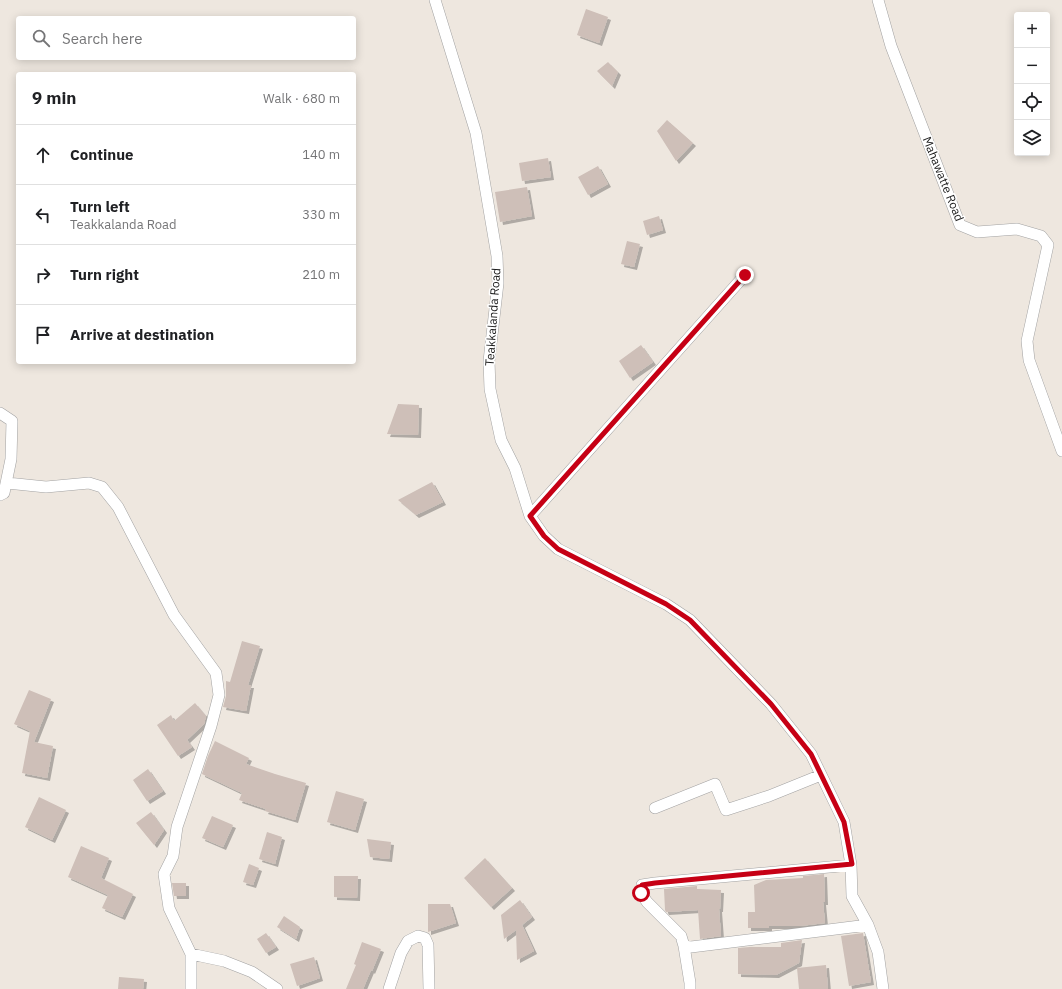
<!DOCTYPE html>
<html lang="en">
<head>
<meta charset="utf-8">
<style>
	body { margin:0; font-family:"IBM Plex Sans",sans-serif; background:#f6f6f6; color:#202124 }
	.controls { position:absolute; right:12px; top:12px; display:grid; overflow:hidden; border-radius:4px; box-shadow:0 2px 10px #0003 }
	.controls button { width:36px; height:36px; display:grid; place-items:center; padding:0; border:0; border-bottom:1px solid #e0e0e0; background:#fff; color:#202124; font:20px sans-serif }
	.stop { position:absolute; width:12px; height:12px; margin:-9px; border:3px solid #c60015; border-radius:50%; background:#fff }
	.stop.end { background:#c60015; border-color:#fff; box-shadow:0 1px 4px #0008 }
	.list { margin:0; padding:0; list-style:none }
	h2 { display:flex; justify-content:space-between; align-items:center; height:52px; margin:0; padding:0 16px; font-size:17px }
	h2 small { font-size:13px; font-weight:400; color:#757577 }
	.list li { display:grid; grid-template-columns:26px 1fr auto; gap:12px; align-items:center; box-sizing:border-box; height:60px; padding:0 16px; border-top:1px solid #e0e0e0 }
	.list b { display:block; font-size:15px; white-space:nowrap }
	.list p { margin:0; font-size:13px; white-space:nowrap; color:#757577 }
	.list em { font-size:13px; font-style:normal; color:#757577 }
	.icon { flex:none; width:22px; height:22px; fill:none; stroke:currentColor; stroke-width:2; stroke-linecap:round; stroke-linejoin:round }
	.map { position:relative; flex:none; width:1062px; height:989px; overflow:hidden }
	.search { position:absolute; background:#fff; box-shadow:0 2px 10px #0003; left:16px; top:16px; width:340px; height:44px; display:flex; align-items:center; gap:10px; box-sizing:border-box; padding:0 14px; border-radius:4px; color:#757577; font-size:15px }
	.panel { position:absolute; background:#fff; box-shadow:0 2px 10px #0003; left:16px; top:72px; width:340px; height:292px; border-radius:4px }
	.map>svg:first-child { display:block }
</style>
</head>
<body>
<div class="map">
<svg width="1062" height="989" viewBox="0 0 1062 989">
	<defs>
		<filter id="shadow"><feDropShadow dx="3" dy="3" stdDeviation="0" flood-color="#0004"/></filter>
	</defs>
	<rect width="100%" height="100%" fill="#eee7df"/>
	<path fill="#cebfb8" filter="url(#shadow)" d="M586 9 608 17 599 43 577 35Z
		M608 62 618 72 612 86 597 71Z
		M667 120 693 143 676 161 657 131Z
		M548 158 551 177 522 181 519 163Z
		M598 166 608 184 588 195 578 177Z
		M527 187 532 216 500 222 495 192Z
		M659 216 663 230 647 235 643 221Z
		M627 241 640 244 634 267 621 264Z
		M641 345 653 362 630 378 619 361Z
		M398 404 419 405 418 435 387 434Z
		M432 482 443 502 416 515 398 500Z
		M242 641 260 646 248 685H251L246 711 223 707 226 696V681L230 682Z
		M29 690 51 699 34 742 53 746 47 778 22 773 30 731 14 724Z
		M195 703 206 716 204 724 187 740 192 747 178 756 157 725 171 715 174 721Z
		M215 741 249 758 246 764 275 774 306 783 295 820 265 811 266 809 239 800 242 793 202 774 208 756Z
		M148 769 163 791 147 801 133 780Z
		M336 791 364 799 355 830 327 822Z
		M39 797 66 810 52 840 25 827Z
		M151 812 164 830 154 845 136 823Z
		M212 816 233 825 223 847 202 838Z
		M267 832 282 837 275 864 259 859Z
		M367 839 391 842 389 859 370 857Z
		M81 846 109 858 101 878 133 894 122 917 102 908 108 895 68 877Z
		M485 858 512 888 491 907 464 878Z
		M249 864 259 868 253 885 243 882Z
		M824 874 825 902H823L825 923 800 926H769V928H748V912H755L754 885 766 880 803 878V876Z
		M334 876H358L357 898 334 897Z
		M172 883H186V896H174Z
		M697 886V889L721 890 720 909H719L721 936 700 939 698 910 666 912 665 910 664 889Z
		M520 900 532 917 522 925 534 951 517 960 516 930 504 939 501 915Z
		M428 904H450L456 923 428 932Z
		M284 916 300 927 296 939 277 927Z
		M266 933 276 947 266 953 257 939Z
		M863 933 871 982 849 986 841 936Z
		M802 940 799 963 776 975 738 974V948L750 947H781V943Z
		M362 942 381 949 372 971 371 970 363 989H346L356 965 354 964Z
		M314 957 320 978 297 986 290 964Z
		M826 965 828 989H799L797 968Z
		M119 977 144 979 143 989H118Z"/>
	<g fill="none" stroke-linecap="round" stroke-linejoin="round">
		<g stroke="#a2a2a2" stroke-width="12">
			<path id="minor" d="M435 0 476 133 497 256 498 283 489 361 490 389 501 440 515 468 530 516 544 536 558 549 666 604 690 620 771 704 811 754 844 822 851 865 852 896 868 925 878 952 883 989
				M878 0 891 46 960 225 977 232 1017 229 1041 236 1048 245 1027 341 1029 360 1062 451
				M0 413 12 421 11 459 4 493 0 495
				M7 483 46 487 89 483 102 487 118 507 174 615 216 673 219 695 211 726 177 827 173 856 164 874 169 908 191 954 224 961 252 972 277 989
				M530 516 745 275
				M655 808 715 784 726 810 769 796 821 775
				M684 946 691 947 868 925
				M191 989V954
				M389 989 401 953 408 941 418 936 425 938 428 945 429 989
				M690 989V983L684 946 681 936 647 902 641 893 642 885 655 883 851 865"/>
		</g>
		<use href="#minor" stroke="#fff" stroke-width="11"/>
	</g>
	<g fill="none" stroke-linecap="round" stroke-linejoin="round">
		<path stroke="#c60015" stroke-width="5" d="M641 893 642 885 655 883 852 864 844 822 811 754 771 704 690 620 666 604 558 549 544 536 530 516 745 275"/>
	</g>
	<g text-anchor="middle" stroke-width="3" stroke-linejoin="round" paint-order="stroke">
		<g font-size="12" fill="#1b1b1b" stroke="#fff">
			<text transform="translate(943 179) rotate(68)" y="4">Mahawatte Road</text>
			<text transform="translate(493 317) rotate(-86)" y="4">Teakkalanda Road</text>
		</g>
	</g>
</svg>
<div class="controls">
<button>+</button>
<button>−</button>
<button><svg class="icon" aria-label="locate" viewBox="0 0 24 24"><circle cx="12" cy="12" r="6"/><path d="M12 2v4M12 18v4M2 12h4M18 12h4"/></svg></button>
<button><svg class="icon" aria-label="layers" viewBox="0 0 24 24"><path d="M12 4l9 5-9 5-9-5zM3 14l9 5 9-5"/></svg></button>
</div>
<div class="stop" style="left:641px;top:893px"></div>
<div class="stop end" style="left:745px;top:275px"></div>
<div class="search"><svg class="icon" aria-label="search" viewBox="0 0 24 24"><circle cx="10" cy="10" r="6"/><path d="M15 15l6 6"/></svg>Search here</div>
<section class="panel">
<h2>9 min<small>Walk · 680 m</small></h2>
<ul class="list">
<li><svg class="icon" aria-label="ahead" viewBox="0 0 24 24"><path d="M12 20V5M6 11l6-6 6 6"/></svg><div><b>Continue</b></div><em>140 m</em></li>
<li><svg class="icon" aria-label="left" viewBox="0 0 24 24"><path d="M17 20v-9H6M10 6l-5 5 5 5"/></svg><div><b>Turn left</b><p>Teakkalanda Road</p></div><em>330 m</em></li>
<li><svg class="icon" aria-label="right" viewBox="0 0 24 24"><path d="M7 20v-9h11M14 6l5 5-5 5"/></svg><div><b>Turn right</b></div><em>210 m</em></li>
<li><svg class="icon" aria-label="arrive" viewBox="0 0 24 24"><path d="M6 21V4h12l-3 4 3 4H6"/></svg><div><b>Arrive at destination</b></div></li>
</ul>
</section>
</div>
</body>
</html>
